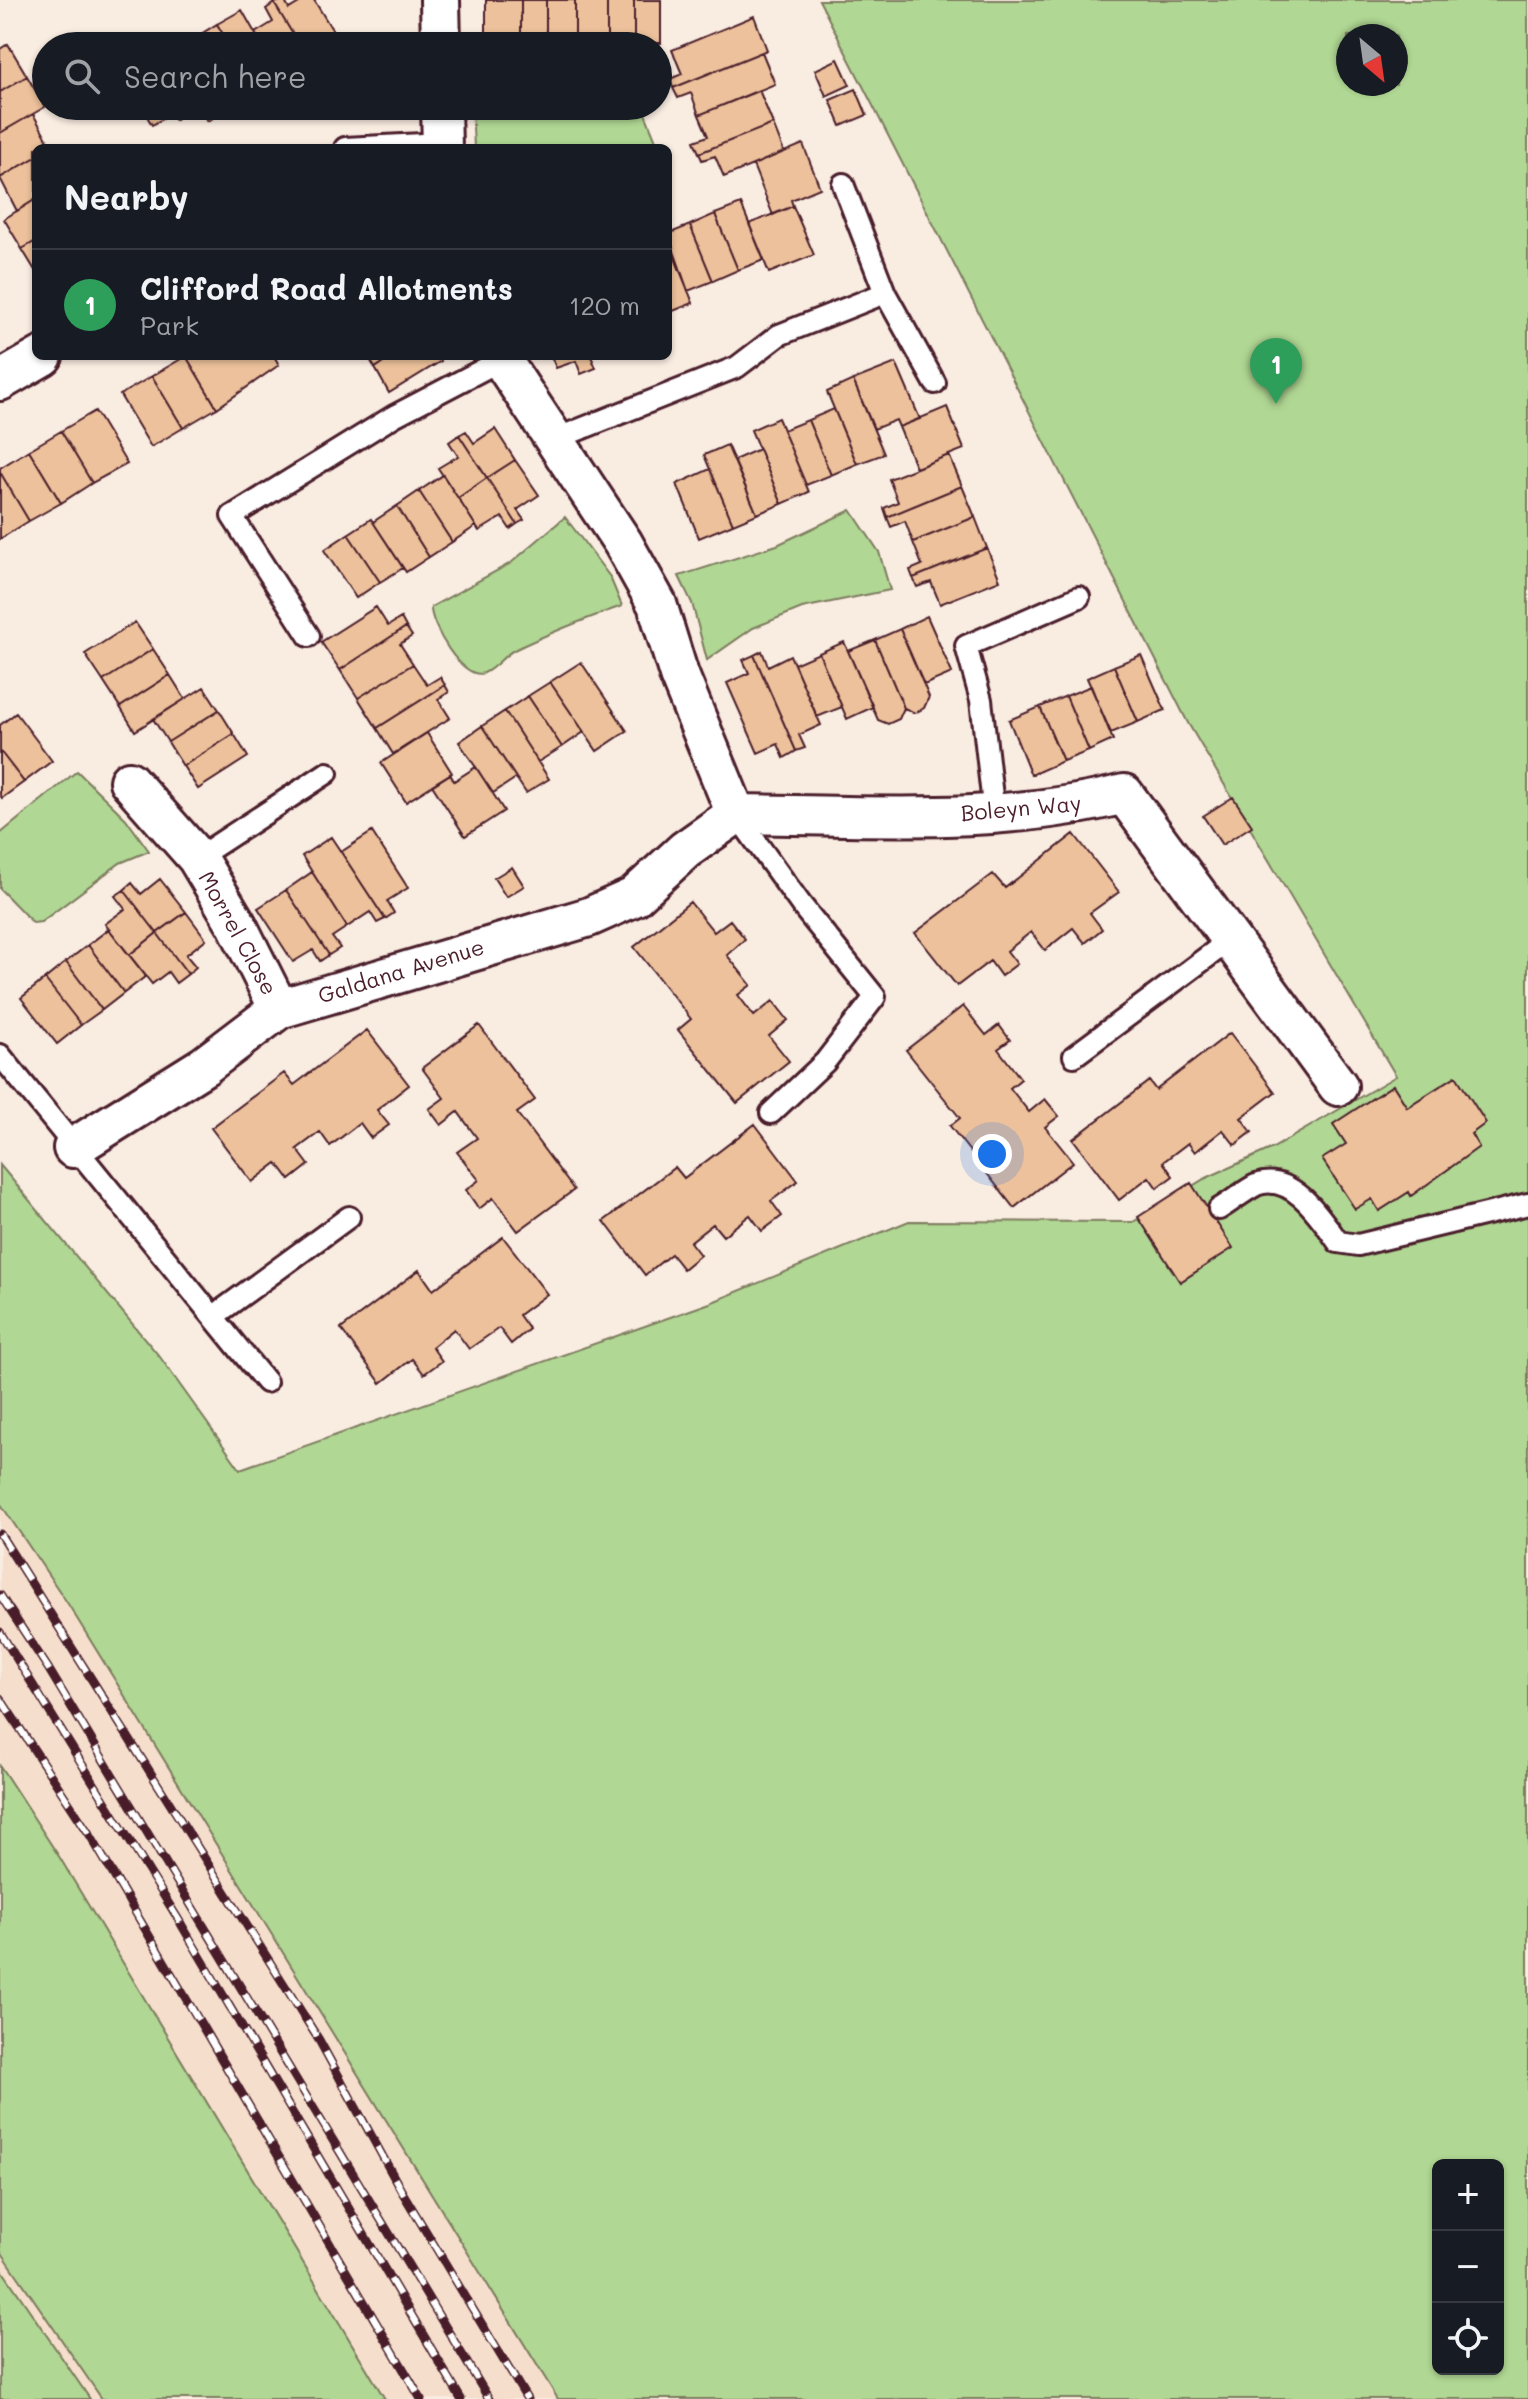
<!DOCTYPE html>
<html lang="en">
<head>
<meta charset="utf-8">
<style>
	body { margin:0; font-family:Mali,sans-serif; background:#242831; color:#f1f3f6 }
	.controls { position:absolute; right:24px; bottom:24px; display:grid; overflow:hidden; border-radius:12px; box-shadow:0 2px 6px #0004 }
	.controls button { width:72px; height:72px; display:grid; place-items:center; padding:0; border:0; border-bottom:2px solid #363941; background:#171b24; color:#f1f3f6; font:40px sans-serif }
	.compass { position:absolute; left:1336px; top:24px; width:72px; height:72px; border-radius:50%; background:#171b24; box-shadow:0 2px 6px #0004; rotate:151deg }
	.you { position:absolute; left:992px; top:1154px; width:28px; height:28px; margin:-20px; border:6px solid #fff; border-radius:50%; background:#1a73e8; box-shadow:0 0 0 12px #1a73e833 }
	.badge { display:grid; place-items:center; width:52px; height:52px; border-radius:50%; background:#0f766e; color:#fff; font-size:26px; font-weight:700 }
	.pin { position:absolute; translate:-50% -66px; filter:drop-shadow(0 2px 4px #0008) }
	.pin::after { content:''; position:absolute; top:42px; width:28px; height:24px; background:inherit; clip-path:polygon(0 0,100% 0,50% 100%) }
	.list { margin:0; padding:0; list-style:none }
	h2 { display:flex; justify-content:space-between; align-items:center; height:104px; margin:0; padding:0 32px; font-size:34px }
	h2 small { font-size:26px; font-weight:400; color:#9ea1a6 }
	.list li { display:grid; grid-template-columns:52px 1fr auto; gap:24px; align-items:center; box-sizing:border-box; height:112px; padding:0 32px; border-top:2px solid #363941 }
	.list b { display:block; font-size:30px; white-space:nowrap }
	.list p { margin:0; font-size:26px; white-space:nowrap; color:#9ea1a6 }
	.list em { font-size:26px; font-style:normal; color:#9ea1a6 }
	.icon { flex:none; width:44px; height:44px; fill:none; stroke:currentColor; stroke-width:2; stroke-linecap:round; stroke-linejoin:round }
	.map { position:relative; flex:none; width:1528px; height:2399px; overflow:hidden }
	.search { position:absolute; background:#171b24; box-shadow:0 2px 6px #0004; left:32px; top:32px; width:640px; height:88px; display:flex; align-items:center; gap:20px; box-sizing:border-box; padding:0 28px; border-radius:44px; color:#9ea1a6; font-size:30px }
	.panel { position:absolute; background:#171b24; box-shadow:0 2px 6px #0004; left:32px; top:144px; width:640px; height:216px; border-radius:12px }
	.map>svg:first-child { display:block }
</style>
</head>
<body>
<div class="map">
<svg width="1528" height="2399" viewBox="0 0 1528 2399">
	<rect width="100%" height="100%" fill="#f9ece1"/>
	<filter id="ink" filterUnits="userSpaceOnUse"><feTurbulence type="fractalNoise" baseFrequency=".0125" numOctaves="2"/><feDisplacementMap in="SourceGraphic" scale="16" xChannelSelector="R" yChannelSelector="G"/><feConvolveMatrix kernelMatrix="1 2 1 2 8 2 1 2 1" color-interpolation-filters="sRGB"/></filter>
	<g filter="url(#ink)">
		<path fill="#f5dfcc" d="M0 1503 68 1604 558 2399H385L60 1858 0 1766Z
			M0 2250 102 2399H0Z"/>
		<path fill="#b0d793" stroke="#7d7b5f" stroke-width="2" fill-rule="evenodd" d="M819 0H1528V2399H558L68 1604 0 1503V1165L160 1357 240 1469 710 1303 909 1221 1133 1222 1204 1179 1273 1148 1396 1076 1188 723ZM1348 36H1396V84H1348ZM1438 2165H1498V2369H1438Z
			M472 106H642L659 148H474Z
			M851 510 879 552 890 590 802 608 753 628 707 660 692 603 679 576 777 545Z
			M565 517 610 577 622 606C585 619 549 633 514 650 503 656 495 668 484 673 462 681 430 624 431 607L511 563Z
			M77 771 126 819 149 851 120 863 41 922 33 923 0 889V834Z
			M0 1766 60 1858 385 2399H102L0 2250Z
			M0 2267 90 2399H0Z"/>
		<path fill="#ecc19b" stroke="#4a1f2b" stroke-width="2" d="M284 0 289 9 304 0H314L333 31 300 46 274 3Z
			M486 0H521V46H486Z
			M521 0H546V46H521Z
			M546 0H575V46H546Z
			M575 0H607V43H575Z
			M607 0H634V43H607Z
			M634 0H661V43H634Z
			M274 3 300 46H263L255 33 273 22 266 9Z
			M242 10 255 33 263 46H230L217 24Z
			M754 16 767 50 673 88 670 79 682 74 672 50Z
			M217 24 230 46H197L193 39Z
			M333 31 342 46H306Z
			M8 44 27 76 0 92V49Z
			M762 52 775 84 699 115 691 93 678 98 673 88Z
			M838 59 850 85 826 96 815 70Z
			M27 76 45 107 0 133V92Z
			M856 89 867 115 841 126 830 100Z
			M759 90 773 124 699 153 694 141 708 136 699 115Z
			M141 106H198L199 107 175 120 171 114 152 125Z
			M198 106H231L208 121Z
			M33 114 52 147 36 148V157L0 178V133Z
			M773 124 784 152 724 177 715 156 702 160 699 153Z
			M803 144 820 188 791 200 793 206 773 215 753 165Z
			M36 157V199L17 211 0 178Z
			M36 199V241L22 249 4 219Z
			M741 204 764 260 738 270 715 214Z
			M793 206 814 255 769 273 749 224Z
			M715 214 738 270 713 281 690 225Z
			M690 225 713 281 688 291 668 234Z
			M36 241V272L22 249Z
			M670 246 693 303 668 313V247Z
			M186 356 217 408 183 428 152 376Z
			M186 356H274L279 365 217 408Z
			M368 356H394L375 368Z
			M394 356H439L441 361 389 393 375 368Z
			M551 356H591L596 368 581 374 576 361 556 368Z
			M896 363 920 419 899 427 896 420 874 429 853 380Z
			M152 376 183 428 151 447 120 395Z
			M853 380 884 454 857 464 827 392Z
			M947 407 964 449 916 468 899 427Z
			M834 409 857 464 831 475 808 420Z
			M95 411 127 464 92 483 61 431Z
			M778 418 809 492 782 504 751 430Z
			M808 420 831 475 806 485 783 430Z
			M495 429 515 460 487 478 459 435 466 431 474 443Z
			M61 431 92 483 61 503 29 450Z
			M459 435 487 478 458 498 438 468 458 456 449 442Z
			M727 445 757 514 733 524 704 455Z
			M759 449 782 504 757 514 734 460Z
			M29 450 61 503 29 521 0 472V468Z
			M949 455 962 486 887 517 884 508 898 502 889 479Z
			M515 460 539 495 517 510 524 520 517 524 487 478Z
			M710 469 733 524 699 538 677 484Z
			M0 472 29 521 0 539Z
			M443 475 476 526 452 542 419 491Z
			M487 478 517 524 510 529 502 517 479 531 458 498Z
			M962 486 975 517 913 542 905 521 891 527 887 517Z
			M419 491 452 542 429 557 397 506Z
			M397 506 429 557 406 572 373 522Z
			M975 517 987 548 913 578 910 570 922 565 913 542Z
			M371 519 403 568 380 582 348 534Z
			M348 534 380 582 356 598 324 550Z
			M987 548 1000 580 940 604 931 582 917 587 913 578Z
			M376 607 388 626 401 618 406 627 340 670 321 642Z
			M927 616 952 673 924 685 900 629Z
			M135 622 153 649 103 681 85 654Z
			M406 627 412 636 400 644 413 664 358 698 340 670Z
			M900 629 929 697 924 708 915 713 904 708 875 640Z
			M875 640 904 708 899 719 888 724 878 720 848 651Z
			M844 642 873 707 847 719 819 653Z
			M153 649 170 675 120 707 103 681Z
			M762 651 768 666 790 655 821 725 799 735 805 748 796 751 754 655Z
			M819 653 842 707 817 717 794 664Z
			M754 655 796 751 784 758 778 744 758 753 727 683 749 673 743 660Z
			M1141 655 1165 710 1138 722 1114 666Z
			M581 662 627 731 597 751 550 682Z
			M413 664 427 685 440 677 445 685 377 728 358 698Z
			M1114 666 1138 722 1111 733 1087 678Z
			M170 675 185 699 135 731 120 707Z
			M550 682 584 732 562 747 528 696Z
			M445 685 449 692 438 699 450 718 393 754 377 728Z
			M1091 686 1113 740 1089 751 1066 696Z
			M204 687 219 710 168 742 153 719Z
			M528 696 562 747 538 762 505 711Z
			M1066 696 1089 751 1063 761 1040 707Z
			M1040 707 1063 761 1031 775 1009 720Z
			M219 710 234 734 183 766 168 742Z
			M505 711 549 779 526 793 482 726Z
			M16 713 52 761 24 782 0 751V725Z
			M482 726 516 778 493 793 459 742Z
			M427 733 452 773 406 802 381 763Z
			M234 734 248 757 198 789 183 766Z
			M0 751 24 782 2 798 0 795Z
			M476 767 504 811 465 836 432 785 450 774 454 781Z
			M1233 797 1252 826 1222 845 1203 816Z
			M372 832 408 888 387 901 394 913 385 919 341 852Z
			M1074 834 1119 892 1090 913 1102 929 1085 943 1073 928 1045 950 1031 932 1007 951 1017 964 1001 976 990 961 957 986 915 933 993 874 1005 888Z
			M331 837 341 852 385 919 377 923 370 912 347 927 302 856Z
			M512 867 524 886 506 897 494 878Z
			M312 872 347 927 332 937 340 948 329 955 286 890Z
			M160 879 186 912 157 933 124 890 132 883 141 894Z
			M124 890 157 933 129 955 105 924 125 909 115 896Z
			M286 890 329 955 320 961 313 950 293 962 258 908Z
			M690 902 714 932 730 920 745 939 727 955 751 985 738 995 754 1016 773 1001 788 1020 769 1036 789 1061 737 1103 678 1030 691 1019 634 947Z
			M186 912 206 939 186 955 196 967 188 974 157 933Z
			M109 929 146 976 124 993 88 945Z
			M157 933 188 974 176 983 168 972 152 984 129 955Z
			M88 945 124 993 102 1010 66 962Z
			M66 962 102 1010 81 1025 45 979Z
			M45 979 81 1025 57 1044 21 998Z
			M963 1006 986 1035 999 1025 1010 1040 998 1049 1021 1079 1010 1088 1029 1112 1045 1099 1059 1116 1045 1127 1073 1162 1014 1208 950 1126 960 1118 906 1050Z
			M479 1025 535 1100 517 1113 574 1190 518 1231 493 1198 479 1209 466 1190 479 1180 457 1152 477 1138 458 1112 441 1125 429 1109 444 1098 422 1068Z
			M367 1030 409 1085 377 1110 389 1125 371 1138 360 1123 330 1146 320 1132 297 1149 309 1165 290 1180 277 1163 252 1182 211 1128 284 1073 294 1085Z
			M1230 1033 1275 1092 1241 1118 1252 1132 1235 1145 1223 1130 1195 1152 1188 1143 1163 1162 1173 1176 1157 1188 1149 1177 1119 1200 1073 1139 1149 1081 1156 1090Z
			M1456 1076 1486 1123 1471 1134 1479 1147 1411 1196 1409 1192 1379 1211 1372 1199 1355 1209 1322 1159 1346 1144 1333 1124 1393 1085 1407 1107Z
			M755 1124 798 1181 771 1201 782 1216 762 1231 750 1215 723 1236 713 1224 690 1242 700 1255 683 1269 671 1254 645 1275 604 1221 675 1167 684 1178Z
			M1191 1183 1233 1248 1180 1282 1138 1217Z
			M503 1237 547 1294 519 1315 529 1329 511 1344 499 1328 469 1349 454 1329 432 1347 442 1361 424 1374 412 1359 381 1383 341 1329 419 1270 433 1290Z"/>
		<g fill="none" stroke-linecap="round" stroke-linejoin="round">
			<g stroke="#4a1f2b" stroke-width="26">
				<path id="service" d="M345 148 442 143
					M843 184 885 293 935 383
					M553 440 737 367 779 335 885 293
					M309 636 232 516 394 416 501 360
					M736 814 802 906 875 997 825 1062 771 1113
					M994 814 981 700 966 646 1079 597
					M197 858 327 773
					M0 1055 266 1382
					M1074 1056 1230 940
					M1219 1209C1231 1202 1244 1191 1256 1185 1292 1171 1322 1219 1338 1242L1358 1245 1528 1204
					M214 1316 349 1217"/>
			</g>
			<g stroke="#4a1f2b" stroke-width="44">
				<path id="minor" d="M440 0 441 46
					M441 106 442 148
					M499 356 623 543 657 604 679 675 736 814
					M0 381 43 356
					M129 781 197 858 237 925 279 1009
					M736 814C864 815 999 826 1124 794L1338 1086
					M73 1148 204 1066 279 1009 589 917 634 897 685 850 736 814"/>
			</g>
			<use href="#service" stroke="#fff" stroke-width="20"/>
			<use href="#minor" stroke="#fff" stroke-width="38"/>
			<g stroke="#4a1f2b" stroke-width="9">
				<path id="rail" d="M0 1534 319 2040 401 2190 527 2399
					M0 1595 48 1668 489 2399
					M0 1632 177 1917 461 2399
					M0 1698 90 1835 421 2399"/>
			</g>
			<use href="#rail" stroke="#fff" stroke-width="6" stroke-dasharray="18" stroke-linecap="butt"/>
		</g>
	</g>
	<g text-anchor="middle" stroke-width="7" stroke-linejoin="round" paint-order="stroke">
		<g font-size="22" fill="#4a1f2b" stroke="#fff">
			<text transform="translate(1021 808) rotate(-5)" y="8">Boleyn Way</text>
			<text transform="translate(238 933) rotate(61)" y="8">Morrel Close</text>
			<text transform="translate(401 971) rotate(-17)" y="8">Galdana Avenue</text>
		</g>
	</g>
</svg>
<div class="controls">
<button>+</button>
<button>−</button>
<button><svg class="icon" aria-label="locate" viewBox="0 0 24 24"><circle cx="12" cy="12" r="6"/><path d="M12 2v4M12 18v4M2 12h4M18 12h4"/></svg></button>
</div>
<svg class="compass" viewBox="-18 -18 36 36"><path d="M0-13l5 13h-10z" fill="#e53935"/><path d="M0 13l5-13h-10z" fill="#9ea1a6"/></svg>
<div class="you"></div>
<div class="pin badge" style="left:1276px;top:404px;background:#2e9e5b">1</div>
<div class="search"><svg class="icon" aria-label="search" viewBox="0 0 24 24"><circle cx="10" cy="10" r="6"/><path d="M15 15l6 6"/></svg>Search here</div>
<section class="panel">
<h2>Nearby<small></small></h2>
<ul class="list">
<li><span class="badge" style="background:#2e9e5b">1</span><div><b>Clifford Road Allotments</b><p>Park</p></div><em>120 m</em></li>
</ul>
</section>
</div>
</body>
</html>
